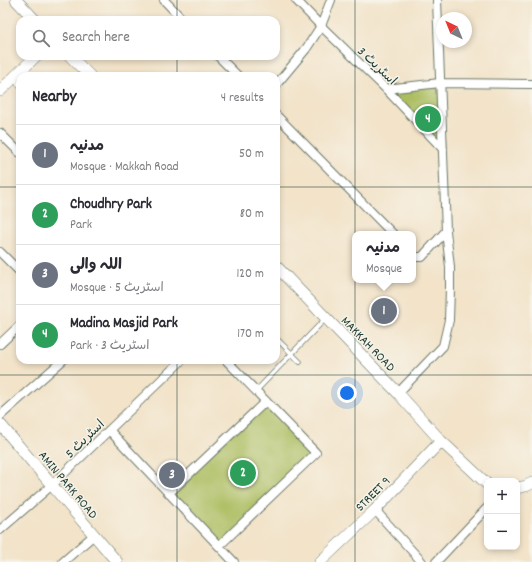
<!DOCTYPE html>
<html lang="en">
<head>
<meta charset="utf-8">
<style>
	body { margin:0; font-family:Dekko,"Playpen Sans Arabic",sans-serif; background:#f2f2f3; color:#2b2b33 }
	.controls { position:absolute; right:12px; bottom:12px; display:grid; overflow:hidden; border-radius:8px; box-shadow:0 2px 6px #0003 }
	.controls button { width:36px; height:36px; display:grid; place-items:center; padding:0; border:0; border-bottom:1px solid #e1e1e2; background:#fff; color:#2b2b33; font:20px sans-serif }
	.compass { position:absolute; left:436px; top:12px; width:36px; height:36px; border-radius:50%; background:#fff; box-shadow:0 2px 6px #0003; rotate:317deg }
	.you { position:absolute; left:347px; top:393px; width:14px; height:14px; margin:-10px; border:3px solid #fff; border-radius:50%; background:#1a73e8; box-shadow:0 0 0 6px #1a73e833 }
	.badge { display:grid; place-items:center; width:26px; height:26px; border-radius:50%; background:#1f6fb2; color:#fff; font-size:13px; font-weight:700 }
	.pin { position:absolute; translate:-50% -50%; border:2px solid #fff; box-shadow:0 1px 4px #0006 }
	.popup { position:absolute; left:352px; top:231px; width:64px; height:52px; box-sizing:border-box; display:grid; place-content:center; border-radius:8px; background:#fff; filter:drop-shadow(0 1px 3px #0005); font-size:13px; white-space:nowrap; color:#7c7c81 }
	.popup b { font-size:15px; color:#2b2b33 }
	.popup::after { content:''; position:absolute; left:50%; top:100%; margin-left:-8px; border:8px solid transparent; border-top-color:#fff }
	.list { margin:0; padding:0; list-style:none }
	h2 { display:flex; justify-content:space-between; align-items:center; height:52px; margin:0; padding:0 16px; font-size:17px }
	h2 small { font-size:13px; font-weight:400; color:#7c7c81 }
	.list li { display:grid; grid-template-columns:26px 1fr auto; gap:12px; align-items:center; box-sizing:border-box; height:60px; padding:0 16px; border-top:1px solid #e1e1e2 }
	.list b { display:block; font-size:15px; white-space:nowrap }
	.list p { margin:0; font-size:13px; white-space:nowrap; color:#7c7c81 }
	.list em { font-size:13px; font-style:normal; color:#7c7c81 }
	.icon { flex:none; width:22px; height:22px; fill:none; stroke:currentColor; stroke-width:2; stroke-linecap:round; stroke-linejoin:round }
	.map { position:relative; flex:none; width:532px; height:562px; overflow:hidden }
	.search { position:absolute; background:#fff; box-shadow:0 2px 6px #0003; left:16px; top:16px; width:264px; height:44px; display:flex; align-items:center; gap:10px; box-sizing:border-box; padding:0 14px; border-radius:12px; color:#7c7c81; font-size:15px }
	.panel { position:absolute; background:#fff; box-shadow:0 2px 6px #0003; left:16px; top:72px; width:264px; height:292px; border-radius:12px }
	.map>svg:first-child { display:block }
</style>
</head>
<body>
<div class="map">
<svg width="532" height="562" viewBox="0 0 532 562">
	<rect width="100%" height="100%" fill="#f7f3e8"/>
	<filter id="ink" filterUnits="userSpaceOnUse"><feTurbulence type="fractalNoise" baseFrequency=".025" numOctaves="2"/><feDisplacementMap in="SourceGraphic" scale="8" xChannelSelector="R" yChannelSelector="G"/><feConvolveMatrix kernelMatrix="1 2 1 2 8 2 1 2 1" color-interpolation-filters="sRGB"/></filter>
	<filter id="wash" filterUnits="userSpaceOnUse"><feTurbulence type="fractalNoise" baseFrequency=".012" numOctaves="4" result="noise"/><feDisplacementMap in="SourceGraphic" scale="16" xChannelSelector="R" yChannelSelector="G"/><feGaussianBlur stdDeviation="0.9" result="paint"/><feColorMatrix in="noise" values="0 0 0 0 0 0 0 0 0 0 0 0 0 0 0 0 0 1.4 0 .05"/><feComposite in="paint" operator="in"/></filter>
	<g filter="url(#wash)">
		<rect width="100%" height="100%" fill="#f2e3c9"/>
		<path fill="#abbd60" stroke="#657d4a" d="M440 83 443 149 386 89Z
			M266 401 316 453 219 546 169 493Z"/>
	</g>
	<g filter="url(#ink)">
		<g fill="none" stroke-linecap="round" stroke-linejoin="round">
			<g stroke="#697768" stroke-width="5.5">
				<path id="service" d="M13 79 20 86
					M276 338 300 362
					M256 391 325 319"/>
			</g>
			<g stroke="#697768" stroke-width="10">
				<path id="minor" d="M164 0 183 20
					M296 0 321 26 386 89 443 149
					M218 56 238 76
					M276 85 306 49 321 26 331 0
					M386 89 440 83 532 84
					M276 115 393 234
					M0 133 20 153
					M0 252 20 272
					M413 255 416 257H422L446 231 437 0
					M0 344 20 325
					M398 393 443 346 449 320 450 289V267L446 231
					M0 416 63 360
					M109 430 234 562
					M169 493 266 401
					M375 510 422 562
					M0 530 52 485 182 360
					M219 546 316 453 226 360
					M63 562 94 535
					M436 562 487 508"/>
			</g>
			<g stroke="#697768" stroke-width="12">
				<path id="tertiary" d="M16 0 35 20
					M70 56 90 76
					M0 91 36 56
					M276 266 398 393 441 441 487 484
					M0 424 117 562
					M517 488 526 486 532 483
					M320 562 375 510 441 441"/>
			</g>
			<use href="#service" stroke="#fff" stroke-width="4"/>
			<use href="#minor" stroke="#fff" stroke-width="8"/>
			<use href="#tertiary" stroke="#fff" stroke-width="11"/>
		</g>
	</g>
	<path fill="none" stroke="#1f3d34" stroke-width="1" stroke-opacity="0.55" d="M177 0V20M355 0V562M177 56V76M0 187H20M276 187H532M177 360V562M0 375H532"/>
	<g text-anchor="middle" stroke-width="3" stroke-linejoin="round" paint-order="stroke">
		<g font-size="13" fill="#1f3d34" stroke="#f7f3e8">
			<text transform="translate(378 65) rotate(44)" y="5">اسٹریٹ 3</text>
			<text transform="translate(369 343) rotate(46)" y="5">MAKKAH ROAD</text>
			<text transform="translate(84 438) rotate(-44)" y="5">اسٹریٹ 5</text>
			<text transform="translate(69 484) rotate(50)" y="5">AMIN PARK ROAD</text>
			<text transform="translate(372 493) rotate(-45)" y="5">STREET 9</text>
		</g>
	</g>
</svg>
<div class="controls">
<button>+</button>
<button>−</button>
</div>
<svg class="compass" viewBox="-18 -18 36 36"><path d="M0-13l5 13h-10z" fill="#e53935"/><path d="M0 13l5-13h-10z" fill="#7c7c81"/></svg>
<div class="you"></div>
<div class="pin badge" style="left:384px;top:311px;background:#6b7280">1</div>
<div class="popup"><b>مدنیہ</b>Mosque</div>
<div class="pin badge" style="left:243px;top:473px;background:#2e9e5b">2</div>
<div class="pin badge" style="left:172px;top:475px;background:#6b7280">3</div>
<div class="pin badge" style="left:428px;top:119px;background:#2e9e5b">4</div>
<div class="search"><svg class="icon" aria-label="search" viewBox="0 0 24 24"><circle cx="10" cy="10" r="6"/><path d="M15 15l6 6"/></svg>Search here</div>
<section class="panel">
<h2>Nearby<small>4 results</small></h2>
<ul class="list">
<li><span class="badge" style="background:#6b7280">1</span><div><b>مدنیہ</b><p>Mosque · Makkah Road</p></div><em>50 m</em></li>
<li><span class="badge" style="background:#2e9e5b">2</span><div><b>Choudhry Park</b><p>Park</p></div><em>80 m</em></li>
<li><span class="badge" style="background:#6b7280">3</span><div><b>اللہ والی</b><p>Mosque · اسٹریٹ 5</p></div><em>120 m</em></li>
<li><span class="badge" style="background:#2e9e5b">4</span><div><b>Madina Masjid Park</b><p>Park · اسٹریٹ 3</p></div><em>170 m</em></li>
</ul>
</section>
</div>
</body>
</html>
